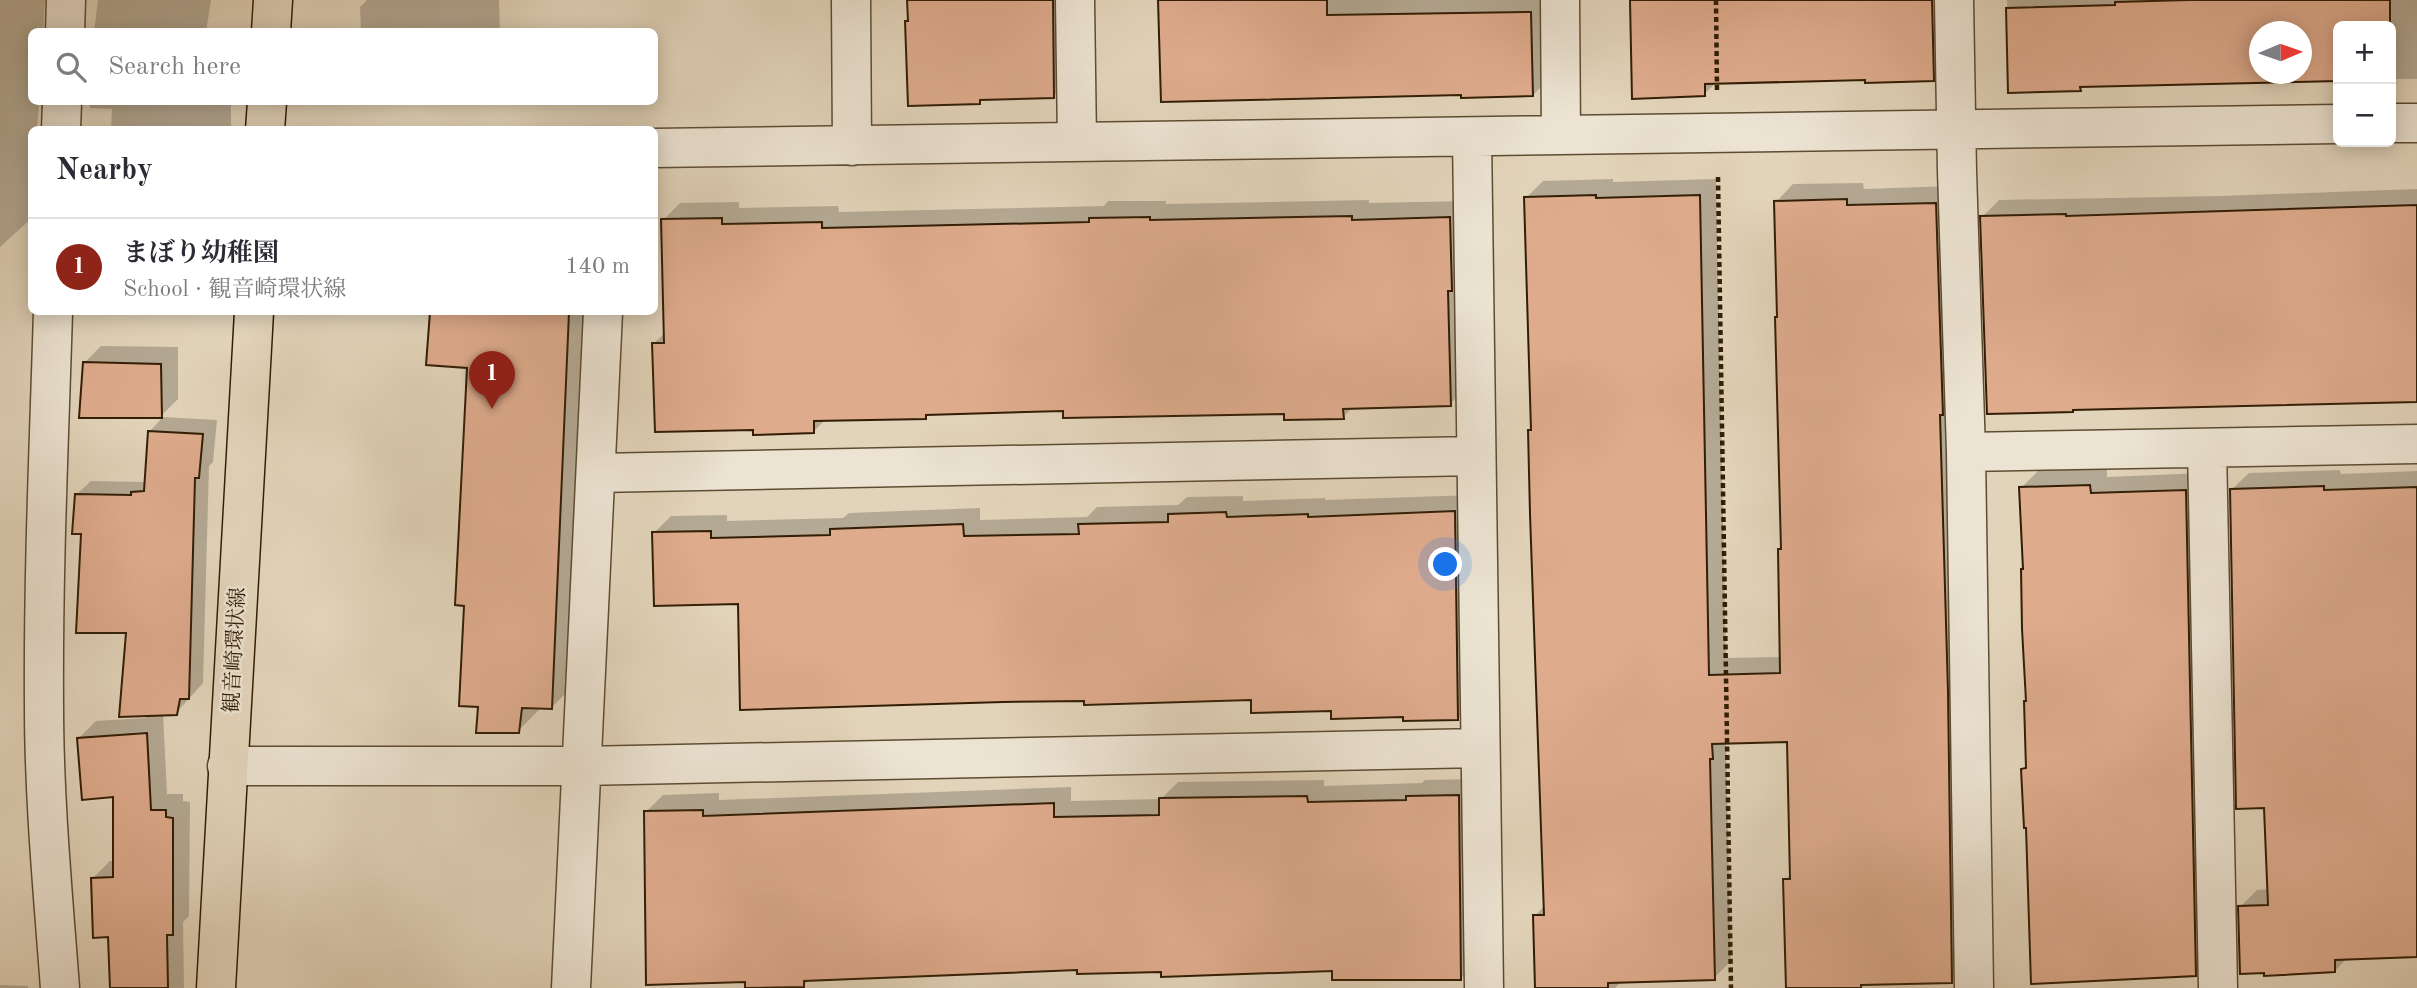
<!DOCTYPE html>
<html lang="en">
<head>
<meta charset="utf-8">
<style>
	body { margin:0; font-family:"Old Standard TT","Noto Serif JP",serif; background:#f7f7f7; color:#2b2b33 }
	.controls { position:absolute; right:21px; top:21px; display:grid; overflow:hidden; border-radius:10px; box-shadow:0 4px 18px #0003 }
	.controls button { width:63px; height:63px; display:grid; place-items:center; padding:0; border:0; border-bottom:2px solid #e1e1e2; background:#fff; color:#2b2b33; font:35px sans-serif }
	.compass { position:absolute; left:2249px; top:21px; width:63px; height:63px; border-radius:50%; background:#fff; box-shadow:0 4px 18px #0003; rotate:88deg }
	.you { position:absolute; left:1446px; top:565px; width:24px; height:24px; margin:-18px; border:5px solid #fff; border-radius:50%; background:#1a73e8; box-shadow:0 0 0 10px #1a73e833 }
	.badge { display:grid; place-items:center; width:46px; height:46px; border-radius:50%; background:#8f2418; color:#fff; font-size:23px; font-weight:700 }
	.pin { position:absolute; translate:-50% -58px; filter:drop-shadow(0 2px 4px #0008) }
	.pin::after { content:''; position:absolute; top:37px; width:24px; height:21px; background:inherit; clip-path:polygon(0 0,100% 0,50% 100%) }
	.list { margin:0; padding:0; list-style:none }
	h2 { display:flex; justify-content:space-between; align-items:center; height:91px; margin:0; padding:0 28px; font-size:30px }
	h2 small { font-size:23px; font-weight:400; color:#7c7c81 }
	.list li { display:grid; grid-template-columns:46px 1fr auto; gap:21px; align-items:center; box-sizing:border-box; height:98px; padding:0 28px; border-top:2px solid #e1e1e2 }
	.list b { display:block; font-size:26px; white-space:nowrap }
	.list p { margin:0; font-size:23px; white-space:nowrap; color:#7c7c81 }
	.list em { font-size:23px; font-style:normal; color:#7c7c81 }
	.icon { flex:none; width:38px; height:38px; fill:none; stroke:currentColor; stroke-width:2; stroke-linecap:round; stroke-linejoin:round }
	.map { position:relative; flex:none; width:2417px; height:988px; overflow:hidden }
	.search { position:absolute; background:#fff; box-shadow:0 4px 18px #0003; left:28px; top:28px; width:630px; height:77px; display:flex; align-items:center; gap:18px; box-sizing:border-box; padding:0 24px; border-radius:10px; color:#7c7c81; font-size:26px }
	.panel { position:absolute; background:#fff; box-shadow:0 4px 18px #0003; left:28px; top:126px; width:630px; height:189px; border-radius:10px }
	.map>svg:first-child { display:block }
</style>
</head>
<body>
<div class="map">
<svg width="2417" height="988" viewBox="0 0 2417 988">
	<rect width="100%" height="100%" fill="#e2d4ba"/>
	<filter id="stains"><feTurbulence type="fractalNoise" baseFrequency=".00286" numOctaves="4"/><feColorMatrix values="0 0 0 0 .2 0 0 0 0 .09 0 0 0 0 .02 0 0 0 .5 -.17"/></filter>
	<radialGradient id="worn" r=".72"><stop offset=".6" stop-color="#630" stop-opacity="0"/><stop offset="1" stop-color="#630" stop-opacity=".3"/></radialGradient>
	<path fill="#0003" fill-rule="evenodd" d="M0 0H45L43 32H32V102H39L37 130H32V218L0 247Z
		M98 0H211L206 32H94Z
		M367 0H499L500 32H361L360 7Z
		M909 0H1070L1071 79 1054 96 984 98 979 102 909 20Z
		M1160 0H1548L1550 78 1533 95 1462 94Z
		M1632 0H1949L1950 62 1933 79 1866 78 1717 82 1704 94Z
		M2007 0H2417V79H2391V26H2338V80L2083 85 2080 89 2010 91ZM2260 32H2302V74H2260Z
		M90 102H235L231 105V130H111L112 109 90 108Z
		M1613 179V182L1716 179 1726 658 1781 657 1780 550 1782 547 1776 318 1779 315 1776 202 1793 184 1863 183 1864 189 1953 186 1968 964 1951 981 1865 983 1861 988H1788L1785 880 1792 873 1788 740 1726 743 1731 961 1714 978 1622 981 1615 988H1537L1535 916 1545 905 1526 198 1543 181Z
		M2417 189V400L1982 217 1999 200 2221 196Z
		M1369 200V203L1467 201V387L1450 404 1353 407 1343 417 1286 412 1065 410 930 413 926 417 826 419 813 432 755 428 654 343 666 332 663 220 680 203 739 202V208L838 206 839 212 1104 206 1108 201H1166V204Z
		M431 312H590L575 684 552 707 541 708 518 731 480 705 466 604 469 366 428 364Z
		M101 346 178 347V399L161 416 84 363Z
		M163 417 217 420 213 462 209 466 203 683 176 713 163 714 167 794H183V801L190 802 189 916 183 922 184 988H110V936L93 878 110 861H115V796L79 738 96 721 146 718 145 714 128 631 83 532 76 495 91 481 144 482 147 478 149 432Z
		M2107 468V477L2202 473 2212 957 2195 974 2028 826 2023 769 2028 765 2026 701 2028 699 2021 488 2038 471Z
		M2340 470 2341 474 2417 471V956L2348 957 2335 971 2240 907 2257 890 2269 889 2266 806 2231 490 2249 473Z
		M1472 495 1475 701 1458 718 1333 709 1253 698 1086 700 739 602 654 533 671 516 727 515V521L843 518 849 513 980 508V520L1087 517 1097 507 1178 505 1187 497 1243 496V501L1325 498V500Z
		M1476 779 1478 961 1461 978 1334 969H1079L810 979 803 986 747 980 646 812 663 795 719 793V800L1071 787V801L1161 799 1178 782 1324 780V786L1422 783 1425 780Z
		M0 985 28 986V988H0Z"/>
	<path fill="#deab8d" stroke="#321e05" stroke-width="2" fill-rule="evenodd" d="M907 0H1053L1054 98 980 100V104L908 106 905 21H908Z
		M1158 0H1327V15L1531 12 1533 96 1461 98V95L1161 102Z
		M1630 0H1932L1934 81 1865 83V80L1705 84V96L1632 99Z
		M2189 0H2390V26H2338V81L2080 87 2081 91 2008 93 2006 8 2115 5V2ZM2259 32H2301V74H2259Z
		M1596 195V198L1700 195 1709 675 1780 673 1778 549H1781L1775 317H1777L1774 201 1847 199V205L1936 203 1943 415H1940L1948 692 1952 983 1861 985V988H1786L1783 879H1790L1787 742 1712 744 1713 759H1710L1715 980 1608 983V988H1535L1533 915H1544L1530 514 1528 430H1531L1524 197Z
		M2417 205V402L2073 410V412L1987 414 1980 216 2066 214V216Z
		M1352 216V220L1450 217 1452 291H1448L1451 406 1343 409 1344 419 1284 420V414L1063 418V411L926 415V419L814 421V433L753 435V430L655 432 652 343H664L661 219 722 218V224L822 222V228L1089 222V218L1150 217V220Z
		M430 312H569L552 709 522 708 519 733H476L478 707 459 706 464 606 455 605 467 368 426 365Z
		M83 362 161 364 162 418H79Z
		M148 431 203 434 199 478H195L189 699H180L177 715 119 717 126 633H76L81 534H72L75 494 131 495V492L144 491Z
		M2090 485 2091 493 2186 490 2196 976 2031 984 2026 828H2024L2021 769 2026 768 2024 701H2026L2022 629 2021 569H2023L2019 487Z
		M2324 486V490L2417 487V957L2335 960V972L2264 976V973L2240 974 2238 906 2268 905 2264 808 2236 809 2230 489Z
		M1455 511 1458 720 1403 721V717L1331 719V711L1251 713V700L1084 705V701L1003 702 740 710 738 604 654 606 652 532 711 531V538L830 535V529L963 524 964 536 1079 534 1078 524 1168 522V514L1226 512 1227 517 1308 514V517Z
		M147 733 151 810H166V817L173 818V935H167L168 988H110L108 937 93 938 91 878 113 877V797L82 800 77 738Z
		M1459 795 1461 980H1332V971L1161 977V972L1077 974V970L804 981V987L745 988V982L646 985 644 811 703 810V816L1054 803V817L1159 815V798L1307 796 1308 802 1406 800V796Z"/>
	<g fill="none" stroke-linecap="round" stroke-linejoin="round">
		<g stroke="#5e4c32" stroke-width="41">
			<path id="minor" d="M851 0 852 146
				M1075 0 1077 142
				M1560 0 1561 135
				M1954 0 1957 171 1966 452 1974 988
				M65 32 66 0
				M2391 123H2417
				M61 130 62 102
				M1472 137 1484 988
				M654 148 2338 124
				M53 312C49 443 43 574 44 706 44 800 53 894 60 988
				M2207 448 2218 988
				M1966 452 2417 444
				M596 473 1476 456
				M227 766H581L1480 748
				M571 988 603 312"/>
		</g>
		<g stroke="#321e05" stroke-width="41">
			<path id="major" d="M271 32 273 0
				M265 130 267 102
				M216 988 254 312"/>
		</g>
		<path stroke="#321e05" stroke-width="4.5" stroke-dasharray="5 3.5" stroke-linecap="butt" d="M1716 0 1717 91
			M1718 177 1731 988"/>
		<use href="#minor" stroke="#ece3d2" stroke-width="38"/>
		<use href="#major" stroke="#e2d4ba" stroke-width="38"/>
	</g>
	<g text-anchor="middle" stroke-width="5" stroke-linejoin="round" paint-order="stroke">
		<g font-size="21" fill="#321e05" stroke="#ece3d2">
			<text transform="translate(234 650) rotate(-87)" y="7">観音崎環状線</text>
		</g>
	</g>
	<rect width="100%" height="100%" filter="url(#stains)"/>
	<rect width="100%" height="100%" fill="url(#worn)"/>
</svg>
<div class="controls">
<button>+</button>
<button>−</button>
</div>
<svg class="compass" viewBox="-18 -18 36 36"><path d="M0-13l5 13h-10z" fill="#e53935"/><path d="M0 13l5-13h-10z" fill="#7c7c81"/></svg>
<div class="you"></div>
<div class="pin badge" style="left:492px;top:409px">1</div>
<div class="search"><svg class="icon" aria-label="search" viewBox="0 0 24 24"><circle cx="10" cy="10" r="6"/><path d="M15 15l6 6"/></svg>Search here</div>
<section class="panel">
<h2>Nearby<small></small></h2>
<ul class="list">
<li><span class="badge">1</span><div><b>まぼり幼稚園</b><p>School · 観音崎環状線</p></div><em>140 m</em></li>
</ul>
</section>
</div>
</body>
</html>
